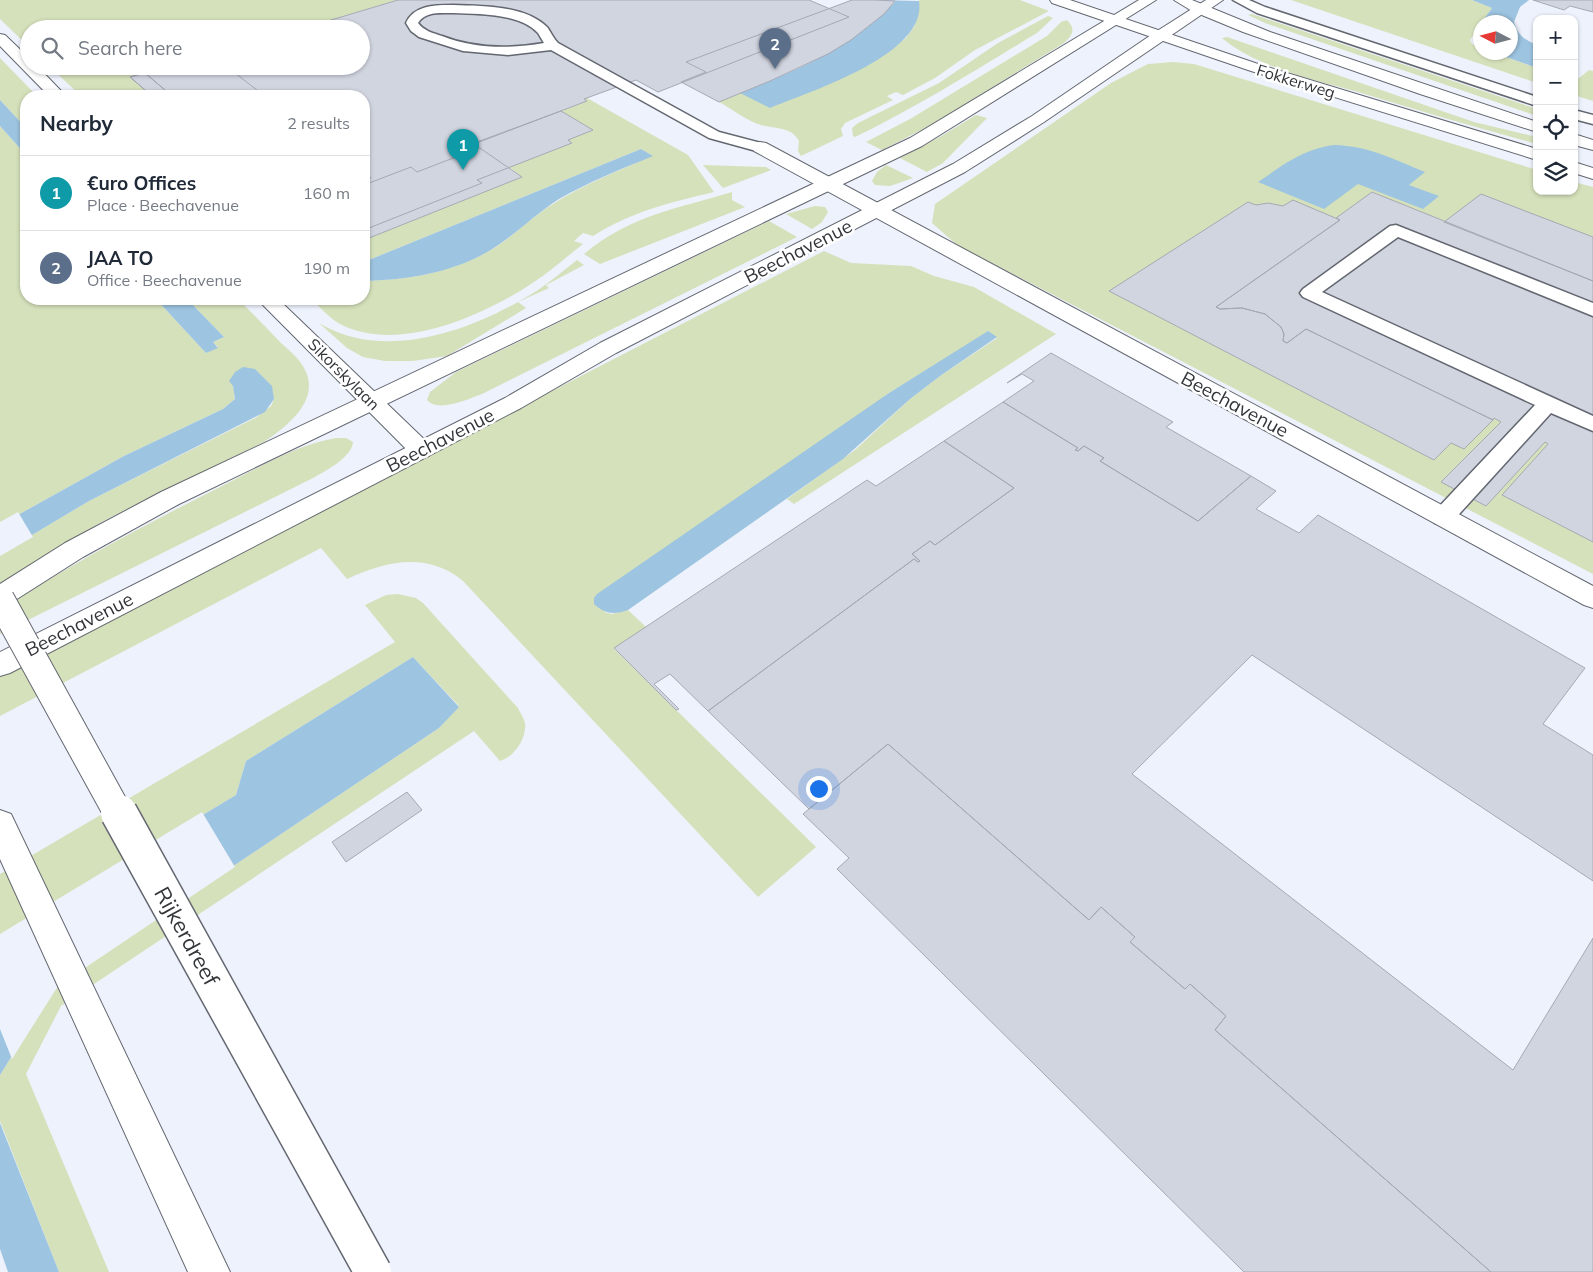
<!DOCTYPE html>
<html lang="en">
<head>
<meta charset="utf-8">
<style>
	body { margin:0; font-family:Mulish,sans-serif; background:#f6f6f7; color:#1f2937 }
	.controls { position:absolute; right:15px; top:15px; display:grid; overflow:hidden; border-radius:10px; box-shadow:0 1px 4px #0004 }
	.controls button { width:45px; height:45px; display:grid; place-items:center; padding:0; border:0; border-bottom:1px solid #e0e1e3; background:#fff; color:#1f2937; font:25px sans-serif }
	.compass { position:absolute; left:1473px; top:15px; width:45px; height:45px; border-radius:50%; background:#fff; box-shadow:0 1px 4px #0004; rotate:276deg }
	.you { position:absolute; left:818px; top:788px; width:18px; height:18px; margin:-12px; border:4px solid #fff; border-radius:50%; background:#1a73e8; box-shadow:0 0 0 8px #1a73e833 }
	.badge { display:grid; place-items:center; width:32px; height:32px; border-radius:50%; background:#b45309; color:#fff; font-size:16px; font-weight:700 }
	.pin { position:absolute; translate:-50% -41px; filter:drop-shadow(0 1px 2px #0008) }
	.pin::after { content:''; position:absolute; top:26px; width:18px; height:15px; background:inherit; clip-path:polygon(0 0,100% 0,50% 100%) }
	.list { margin:0; padding:0; list-style:none }
	h2 { display:flex; justify-content:space-between; align-items:center; height:65px; margin:0; padding:0 20px; font-size:21px }
	h2 small { font-size:16px; font-weight:400; color:#747a83 }
	.list li { display:grid; grid-template-columns:32px 1fr auto; gap:15px; align-items:center; box-sizing:border-box; height:75px; padding:0 20px; border-top:1px solid #e0e1e3 }
	.list b { display:block; font-size:19px; white-space:nowrap }
	.list p { margin:0; font-size:16px; white-space:nowrap; color:#747a83 }
	.list em { font-size:16px; font-style:normal; color:#747a83 }
	.icon { flex:none; width:28px; height:28px; fill:none; stroke:currentColor; stroke-width:2; stroke-linecap:round; stroke-linejoin:round }
	.map { position:relative; flex:none; width:1593px; height:1272px; overflow:hidden }
	.search { position:absolute; background:#fff; box-shadow:0 1px 4px #0004; left:20px; top:20px; width:350px; height:55px; display:flex; align-items:center; gap:12px; box-sizing:border-box; padding:0 18px; border-radius:28px; color:#747a83; font-size:19px }
	.panel { position:absolute; background:#fff; box-shadow:0 1px 4px #0004; left:20px; top:90px; width:350px; height:215px; border-radius:20px }
	.map>svg:first-child { display:block }
</style>
</head>
<body>
<div class="map">
<svg width="1593" height="1272" viewBox="0 0 1593 1272">
	<rect width="100%" height="100%" fill="#edf2fc"/>
	<path fill="#d5e1bb" d="M0 0H398L301 29H29V47L0 19Z
		M919 0H1020L1049 11 975 50 935 78 903 95 896 92 887 96 893 100 845 123 841 129 843 136 801 156 798 151 799 141C791 126 774 129 761 125 747 121 732 109 719 102L740 93 868 65 906 38 915 25Z
		M1291 0H1472L1492 8 1470 40 1472 44 1480 47V52L1495 53 1537 68V83Z
		M1252 14 1537 109V116L1265 23 1248 15Z
		M1048 16 1053 18 1037 33C977 69 917 107 855 137L853 136 852 128 858 123 939 83 998 43Z
		M1067 20C1076 29 1073 35 1064 43L931 125 882 150 866 142 910 119 1047 36 1061 22Z
		M1227 37 1474 122 1537 137V144C1477 128 1418 110 1358 92 1315 80 1256 67 1222 38Z
		M0 58 37 96H26V128L0 100Z
		M1173 62 1194 64 1537 170V191H1574V182L1593 187V574L957 245 932 223 935 204 1111 83 1148 64Z
		M49 66H168L131 77 152 96H81Z
		M1589 70 1593 71V101L1574 95V78H1579Z
		M587 98 688 155 714 192C672 202 630 212 593 236L583 233 574 241 583 244C566 257 550 272 531 284 482 316 398 354 340 324 329 318 320 307 311 299H364V281C406 280 451 273 489 251 512 238 530 218 553 204 584 184 618 171 652 156L641 149 364 262V240L522 177 509 167 572 143 568 140 593 130 561 111 587 101 584 99Z
		M976 115 987 118 943 163 927 172 900 158 943 135Z
		M0 126 26 155V299H156L206 353 218 347 213 342 224 337 187 299H238C252 313 267 328 281 343 290 351 301 360 306 372 319 402 286 427 264 442L109 518 54 550 0 584V554L89 501 257 417 271 406 274 399 233 386 235 399 223 409 124 456 0 525Z
		M703 165 766 167 771 170 723 188Z
		M886 165 913 178 890 186 875 185 872 181 877 172Z
		M732 192V200L745 207 600 264 584 254C631 215 676 209 732 192Z
		M815 206 825 207 828 212 822 222 812 229 786 214Z
		M769 221 797 237 482 394C468 399 438 413 427 400L430 392 456 372Z
		M824 251 851 263 911 266 934 276 974 287 1056 334 794 504 787 499 855 450 910 399 940 376 997 338 988 332 889 393 604 612 612 614 628 610 646 627 614 649 816 847 758 897 463 581C428 551 385 561 347 579L321 548 0 716V675Z
		M577 260 584 265 546 285 549 288 518 302 526 308 447 356 413 361H385L363 357 347 348 319 323C386 364 477 329 538 290 551 281 564 270 577 260Z
		M336 438H346L353 442C352 457 327 470 315 477L0 634V610C71 564 146 524 222 486 259 468 295 445 336 438Z
		M398 594 416 598 423 603 518 708C520 713 524 718 525 723 527 738 514 757 500 761L474 731 61 1006 26 1074 109 1272H59L0 1121V1075L56 985 439 728 459 706 413 657 246 761 236 795 0 937V874L395 642 365 605 386 595Z"/>
	<path fill="#9dc4e0" d="M875 0 919 1C928 55 808 92 770 108L740 93C796 71 853 47 895 2Z
		M1472 0H1529L1520 7 1514 22C1518 35 1523 39 1537 45V68L1495 53 1510 52V22H1482L1492 8Z
		M0 100 26 128V155L0 126Z
		M1334 145C1369 146 1393 159 1425 172L1409 185 1439 196 1423 209 1358 184 1324 209 1258 182C1285 164 1301 150 1334 145Z
		M641 149 653 156C621 169 589 182 559 199 534 215 514 236 489 251 452 273 406 280 364 281V262Z
		M156 299H187L224 337 213 342 218 348 206 353Z
		M988 331 997 337 940 376 910 399 843 459 628 610C614 615 605 614 594 604V598L597 594 889 393Z
		M243 367 255 369 272 386 274 399 265 412 89 501 0 554V525L124 456 223 409 235 399 233 386 229 381 235 372Z
		M413 657 459 707 439 728 56 985 0 1075V937L236 795 246 761Z
		M0 1121V1123L59 1272H8L0 1249Z"/>
	<path fill="#edf2fc" d="M18 512 33 537 0 556V522Z
		M202 812 235 867 58 986 12 1059 0 1029V934Z"/>
	<path fill="#d1d5e0" stroke="#a5a9b3" d="M398 0H809L849 17 658 92 636 80 584 99 587 101 474 144 522 177 364 240V181L371 178 364 172V96H152L130 77 168 66H361V29H301Z
		M875 0 895 1 884 14 851 40 828 54 770 81 719 102 681 82 706 72 686 62 852 0Z
		M1533 0H1593V12L1570 6 1564 10Z
		M168 66H226L262 94 254 96H172L145 73Z
		M145 73 172 96H152L130 77Z
		M561 111 593 130 568 140 572 143 477 180 482 183 364 230V185L411 167 417 172 461 155 462 151 476 149 469 145Z
		M1372 192 1593 281V542L1502 495 1548 444 1545 442 1486 506 1441 482 1501 422 1494 418 1493 420 1306 329 1287 343 1283 341 1284 334 1281 327 1265 314 1242 308 1220 309 1216 307 1340 220 1336 218Z
		M1481 194 1593 237V281L1444 222Z
		M1293 200 1340 220 1216 307 1220 309 1242 308 1265 314 1281 327 1284 334 1283 341 1287 343 1306 329 1493 420 1464 449 1451 443 1434 460 1109 291 1248 202 1256 205 1268 203 1283 206Z
		M1051 353 1173 422 1166 427 1251 476 1198 521 1100 461 1104 458 1084 446 1078 451 1075 450 1078 448 1003 402 1034 381 1022 374 1007 383Z
		M1003 402 1078 448 1075 450 1078 451 1084 446 1104 458 1100 461 1198 521 1251 476 1276 491 1256 509 1299 533 1318 515 1585 668 1543 724 1593 755V881L1252 655 1132 774 1513 1070 1593 938V1272H1491L1215 1030 1226 1016 1190 984 1185 989 1130 942 1135 937 1101 907 1089 920 888 744 809 809 708 711 914 559 918 562 920 561 912 554 930 541 935 545 1014 488 944 441Z
		M944 441 1014 488 935 545 930 541 912 554 920 561 918 562 914 559 708 711 670 674 654 684 679 709 676 710 614 648 867 480 876 486Z
		M888 744 1089 920 1101 907 1135 937 1130 942 1185 989 1190 984 1226 1016 1215 1030 1491 1272H1244L837 869 849 858 803 814Z
		M407 792 422 810 346 862 332 842Z"/>
	<g fill="none" stroke-linecap="round" stroke-linejoin="round">
		<g stroke="#636770" stroke-width="3">
			<path id="service" d="M1233 0H1249L1265 7 1537 97V106L1257 13Z
				M453 5C482 6 524 5 547 27 551 32 553 38 558 43L719 132 765 144 768 147 765 150 760 152 709 138 551 50 508 55 463 51 419 37 411 31 406 23C414 5 435 5 453 5ZM453 13C477 14 520 13 538 33 540 36 542 40 544 43 509 49 475 49 442 36 433 33 424 31 418 23 425 11 441 13 453 13Z
				M1574 110 1593 115V124L1574 119Z
				M1396 225 1593 303V316L1398 237 1322 292 1593 416V431L1551 413 1451 523 1443 525 1435 523 1432 517 1435 511 1535 405 1303 297 1300 293 1303 289 1390 226Z"/>
		</g>
		<g stroke="#636770" stroke-width="2">
			<path id="minor" d="M0 34 5 35 29 58V66H37L66 96H49L0 46Z
				M760 142 766 143 1593 586V608L1584 605 754 151 752 147 754 143Z
				M257 299H278L429 444 433 450 429 456 421 458 413 456Z"/>
		</g>
		<g stroke="#636770" stroke-width="2">
			<path id="tertiary" d="M1139 0H1156L922 146 179 504 83 557 9 604 0 607V584L65 543 161 492 910 138Z
				M1206 0H1223L1044 122 965 172 616 353 521 408 10 673 0 676V652L505 398 600 343 953 164 1032 116 1154 33Z"/>
		</g>
		<g stroke="#636770" stroke-width="2">
			<path id="secondary" d="M1050 0H1070L1261 65 1537 149V160L1251 71 1052 3Z
				M1174 0H1192L1270 32 1537 122V132L1420 94 1243 32 1192 11Z
				M1574 134 1593 140V150L1574 145Z
				M1574 162 1593 168V179L1574 173Z"/>
		</g>
		<g stroke="#636770" stroke-width="2">
			<path id="trunk" d="M0 810 11 814 230 1272H188L0 859Z"/>
		</g>
		<use href="#service" fill="#fff" fill-rule="evenodd"/>
		<use href="#minor" fill="#fff" fill-rule="evenodd"/>
		<use href="#tertiary" fill="#fff" fill-rule="evenodd"/>
		<use href="#secondary" fill="#fff" fill-rule="evenodd"/>
		<use href="#trunk" fill="#fff" fill-rule="evenodd"/>
		<g stroke="#636770" stroke-width="30" stroke-linecap="butt">
			<path id="trunk-bridge-far1" d="M0 599 119 815"/>
		</g>
		<g stroke="#636770" stroke-width="39" stroke-linecap="butt">
			<path id="trunk-bridge" d="M119 813 373 1272"/>
		</g>
		<use href="#trunk-bridge-far1" stroke="#fff" stroke-width="28"/>
		<use href="#trunk-bridge" stroke="#fff" stroke-width="36"/>
	</g>
	<g text-anchor="middle" stroke-width="5" stroke-linejoin="round" paint-order="stroke">
		<g font-size="16" fill="#323438" stroke="#fff">
			<text transform="translate(1296 81) rotate(17)" y="6">Fokkerweg</text>
			<text transform="translate(344 374) rotate(45)" y="6">Sikorskylaan</text>
		</g>
		<g font-size="19" fill="#323438" stroke="#fff">
			<text transform="translate(798 251) rotate(-27)" y="7">Beechavenue</text>
			<text transform="translate(1235 404) rotate(28)" y="7">Beechavenue</text>
			<text transform="translate(440 440) rotate(-27)" y="7">Beechavenue</text>
			<text transform="translate(79 624) rotate(-27)" y="7">Beechavenue</text>
		</g>
		<g font-size="22" fill="#323438" stroke="#fff">
			<text transform="translate(187 936) rotate(61)" y="8">Rijkerdreef</text>
		</g>
	</g>
</svg>
<div class="controls">
<button>+</button>
<button>−</button>
<button><svg class="icon" aria-label="locate" viewBox="0 0 24 24"><circle cx="12" cy="12" r="6"/><path d="M12 2v4M12 18v4M2 12h4M18 12h4"/></svg></button>
<button><svg class="icon" aria-label="layers" viewBox="0 0 24 24"><path d="M12 4l9 5-9 5-9-5zM3 14l9 5 9-5"/></svg></button>
</div>
<svg class="compass" viewBox="-18 -18 36 36"><path d="M0-13l5 13h-10z" fill="#e53935"/><path d="M0 13l5-13h-10z" fill="#747a83"/></svg>
<div class="you"></div>
<div class="pin badge" style="left:463px;top:170px;background:#0f9aa8">1</div>
<div class="pin badge" style="left:775px;top:69px;background:#5c6f8a">2</div>
<div class="search"><svg class="icon" aria-label="search" viewBox="0 0 24 24"><circle cx="10" cy="10" r="6"/><path d="M15 15l6 6"/></svg>Search here</div>
<section class="panel">
<h2>Nearby<small>2 results</small></h2>
<ul class="list">
<li><span class="badge" style="background:#0f9aa8">1</span><div><b>€uro Offices</b><p>Place · Beechavenue</p></div><em>160 m</em></li>
<li><span class="badge" style="background:#5c6f8a">2</span><div><b>JAA TO</b><p>Office · Beechavenue</p></div><em>190 m</em></li>
</ul>
</section>
</div>
</body>
</html>
